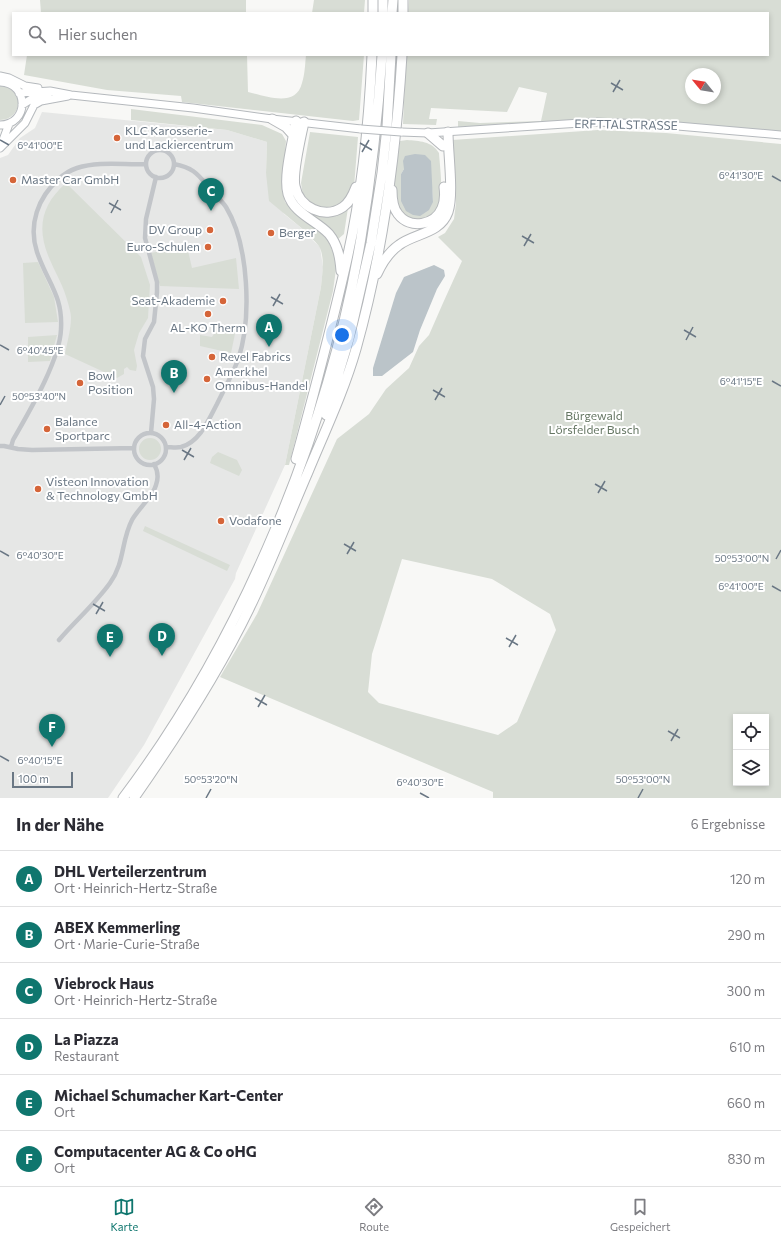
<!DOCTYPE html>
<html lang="de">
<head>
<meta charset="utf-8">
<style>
	body { margin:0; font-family:Commissioner,sans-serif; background:#f2f2f3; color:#2b2b33 }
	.controls { position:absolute; right:12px; bottom:12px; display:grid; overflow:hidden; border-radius:0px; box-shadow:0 2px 6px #0003 }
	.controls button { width:36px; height:36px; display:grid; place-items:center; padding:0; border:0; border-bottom:1px solid #e1e1e2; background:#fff; color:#2b2b33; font:20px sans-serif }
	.compass { position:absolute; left:685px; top:68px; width:36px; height:36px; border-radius:50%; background:#fff; box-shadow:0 2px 6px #0003; rotate:300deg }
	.scale { position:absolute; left:12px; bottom:10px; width:61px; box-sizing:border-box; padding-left:4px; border:2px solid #6a7784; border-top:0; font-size:11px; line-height:14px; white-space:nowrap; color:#6a7784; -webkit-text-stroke:3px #fff; paint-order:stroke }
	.you { position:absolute; left:342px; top:335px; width:14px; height:14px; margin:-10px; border:3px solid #fff; border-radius:50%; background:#1a73e8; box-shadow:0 0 0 6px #1a73e833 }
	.badge { display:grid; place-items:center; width:26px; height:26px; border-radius:50%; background:#0f766e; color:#fff; font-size:13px; font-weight:700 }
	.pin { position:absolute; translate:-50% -33px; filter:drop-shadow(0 1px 2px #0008) }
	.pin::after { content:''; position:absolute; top:21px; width:14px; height:12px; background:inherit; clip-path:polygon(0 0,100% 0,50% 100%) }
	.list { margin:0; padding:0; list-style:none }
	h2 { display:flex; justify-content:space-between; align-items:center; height:52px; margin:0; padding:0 16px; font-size:17px }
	h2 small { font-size:13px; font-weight:400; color:#7c7c81 }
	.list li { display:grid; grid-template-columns:26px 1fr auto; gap:12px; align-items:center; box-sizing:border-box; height:56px; padding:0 16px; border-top:1px solid #e1e1e2 }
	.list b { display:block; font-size:15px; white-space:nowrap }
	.list p { margin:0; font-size:13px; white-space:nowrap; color:#7c7c81 }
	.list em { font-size:13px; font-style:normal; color:#7c7c81 }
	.icon { flex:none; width:22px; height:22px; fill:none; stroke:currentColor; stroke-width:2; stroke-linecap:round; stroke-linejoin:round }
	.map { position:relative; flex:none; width:781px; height:798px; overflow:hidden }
	.search { position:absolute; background:#fff; box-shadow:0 2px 6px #0003; left:12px; right:12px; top:12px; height:44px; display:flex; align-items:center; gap:10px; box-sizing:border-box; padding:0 14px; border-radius:0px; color:#7c7c81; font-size:15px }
	.sheet { height:388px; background:#fff }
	nav { display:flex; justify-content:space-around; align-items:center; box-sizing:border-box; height:56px; border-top:1px solid #e1e1e2; background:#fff; font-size:11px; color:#7c7c81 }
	nav a { display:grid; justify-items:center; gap:2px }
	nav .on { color:#0f766e }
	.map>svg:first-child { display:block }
</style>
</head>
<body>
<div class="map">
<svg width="781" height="798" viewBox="0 0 781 798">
	<rect width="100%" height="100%" fill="#f8f8f6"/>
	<path fill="#e6e7e6" d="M42 112 227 130 267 142 266 173 284 214 305 231 308 236 320 247 323 267 321 287 285 465 236 573 235 579 144 745 108 798H0V158L8 155 20 138 35 128Z"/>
	<path fill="#d8ddd5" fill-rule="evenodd" d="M40 0H246V13H41Z
		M314 0H365L364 13H312Z
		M409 0H781V132L595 118 541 123 458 127V121L480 123 541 121 547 93 519 87 507 112 431 108 429 119H437L436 125 403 124 406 55H768V13H408ZM691 74H715V98H691Z
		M27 55H247L248 92C266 96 296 108 302 83 305 74 305 64 306 55H364L359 120 353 121 182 102 181 96 107 90 24 75Z
		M0 86C24 86 24 119 0 120Z
		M131 109 262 125 282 134 286 141 282 189 285 202 295 212 327 238 337 262 333 291 289 465H285L321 287C322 274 325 260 320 248 317 242 309 237 305 231L269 201 266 173 267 142 227 130 131 120Z
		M598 130 666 133 781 144V798H493V792L220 677 257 614 337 439 369 414 386 389 409 368 419 346 429 335 443 303 462 261 438 237 445 233 454 219 456 203 453 172 452 140ZM402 559 492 579 550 614 556 630 517 722 498 735 379 703 368 692 372 654ZM736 717H766V783H736Z
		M310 132 358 137 354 187 347 199 336 206 329 209H320L311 204 303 196 301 183Z
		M407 140C419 141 432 141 439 153 440 168 444 195 438 208 429 227 400 222 396 202 392 183 398 160 400 141ZM404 169 432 188 433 202 402 184 401 174Z
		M66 183 141 257 150 285 148 318 139 333 134 350 137 366 136 371 130 370 127 367 124 369V374L117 378 65 354C67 343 71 329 71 318 71 313 69 307 68 303 64 287 56 274 50 260 36 229 41 205 66 183Z
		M348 208 344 234 337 240 315 219V215C328 218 337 214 348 208Z
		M187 246 192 268 236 258 239 289 160 286 151 253Z
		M38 262 54 297 58 322 25 323 23 263Z
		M217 329H236L231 353 200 346V335L212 337Z
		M57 335 50 361 28 362V337Z
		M139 449a11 11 0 1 1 22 0a11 11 0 1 1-22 0Z
		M218 452 237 460 242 470 239 476 210 463 212 457Z
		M145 526 230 565 227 571 143 531Z"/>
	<path fill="#bbc4c9" d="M415 154 425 155 431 161 433 202 429 210 420 216 413 215 406 211 401 201V174L404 169 403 161 405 156Z
		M434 265 444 270 445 276 437 289 420 330 413 352 382 376H373V368L396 293 404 277Z"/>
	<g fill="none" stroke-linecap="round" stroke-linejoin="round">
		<g stroke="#b5b9bd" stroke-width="9">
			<path id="secondary" d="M0 76 9 78 25 86 38 88
				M0 82C30 83 29 125 0 125
				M19 93 50 91 71 95 193 108 272 119 361 129
				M22 105 33 98 48 95
				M401 132 428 133 596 122 666 125 781 135
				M0 144 3 140 9 124
				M0 148 25 123 34 105 41 101 68 96"/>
		</g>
		<g stroke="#b5b8bb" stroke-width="11">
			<path id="highway" d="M373 13V0
				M383 13V0
				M392 13 393 0
				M403 13V0
				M272 119 286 127 294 136
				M296 121C293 141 283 176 288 194 294 214 316 220 329 234 338 245 340 258 341 271
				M304 122C301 137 292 173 295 186 299 207 324 220 343 207 350 202 353 195 356 187
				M428 133 443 146
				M392 190C392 198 393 208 398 214 410 230 435 225 442 208 445 201 445 194 444 187
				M377 274C382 263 389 252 399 245 415 233 440 234 448 212 454 194 448 153 448 132
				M326 415 349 339 371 243 382 173 387 127 391 55
				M296 459C314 393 332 326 347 259 362 193 369 123 372 55
				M123 798C242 640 328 433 361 238 371 178 378 116 382 55
				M134 798C176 738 217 675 249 609 271 564 288 518 308 472 325 431 344 391 356 349 383 253 396 154 402 55"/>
		</g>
		<path stroke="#c2c5c9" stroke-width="4.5" d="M146 164a14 14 0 1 1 28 0a14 14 0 1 1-28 0Z
			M151 433 154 399 153 387 143 356 145 339 154 322 157 292V282L145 238 146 219 156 177
			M134 449a16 16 0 1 1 32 0a16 16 0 1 1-32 0Z
			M0 446H4L18 449 32 450 134 448
			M11 447 13 440C29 412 60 360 61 329 63 295 47 282 37 252 28 225 38 197 59 179 64 174 71 170 77 168 99 161 124 165 146 164
			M166 447C171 447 176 448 181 447 200 442 209 419 217 404 224 390 232 375 238 360 252 319 249 245 226 207 222 201 216 196 212 191 198 175 195 168 174 164
			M59 640C75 621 95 604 110 583 125 562 121 541 132 520 138 509 154 495 156 485 159 477 158 471 154 464"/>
		<use href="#secondary" stroke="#fff" stroke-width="7"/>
		<use href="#highway" stroke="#fff" stroke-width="9"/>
		<g stroke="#b5b9bd" stroke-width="9" stroke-linecap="butt">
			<path id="secondary-bridge" d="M361 129 401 132"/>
		</g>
		<use href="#secondary-bridge" stroke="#fff" stroke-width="7"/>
	</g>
	<path fill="none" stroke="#6a7784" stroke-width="1.5" d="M611 83 623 90M613 92 620 80M0 140 9 145M360 143 372 150M362 152 369 140M772 176 781 181M109 203 121 210M111 213 118 200M522 236 534 243M524 246 531 234M271 297 283 304M273 306 280 294M684 330 696 337M686 340 693 327M0 345 9 350M772 381 781 386M433 390 445 397M435 400 442 388M0 405 5 396M182 450 194 457M184 460 191 448M595 484 607 491M598 493 605 481M344 544 356 551M0 551 9 556M347 554 354 542M776 559 781 550M772 586 781 591M93 604 105 611M96 614 103 602M506 638 518 645M509 647 516 635M255 698 267 705M258 707 265 695M668 731 680 738M671 741 678 729M0 756 9 761M420 793 429 798M206 798 211 789M638 798 643 789"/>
	<g fill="#d56539" stroke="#fff" stroke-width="1.5">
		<circle cx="117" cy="138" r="4"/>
		<circle cx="13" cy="180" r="4"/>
		<circle cx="210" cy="230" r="4"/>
		<circle cx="271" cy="233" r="4"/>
		<circle cx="208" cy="247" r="4"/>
		<circle cx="223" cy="301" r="4"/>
		<circle cx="208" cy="314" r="4"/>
		<circle cx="212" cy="357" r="4"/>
		<circle cx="207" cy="379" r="4"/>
		<circle cx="80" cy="383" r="4"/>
		<circle cx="166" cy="425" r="4"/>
		<circle cx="47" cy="429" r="4"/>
		<circle cx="38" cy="489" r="4"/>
		<circle cx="221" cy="521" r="4"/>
	</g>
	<g text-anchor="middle" stroke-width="4" stroke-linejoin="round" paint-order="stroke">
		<g font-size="12" fill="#6a7784" stroke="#fff">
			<text transform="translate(626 125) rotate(1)" y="4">ERFTTALSTRASSE</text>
		</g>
		<g font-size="12" fill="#6a7784" stroke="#fff" text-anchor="start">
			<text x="125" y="135">KLC Karosserie-<tspan x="125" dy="14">und Lackiercentrum</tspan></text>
			<text x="21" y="184">Master Car GmbH</text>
			<text x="202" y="234" text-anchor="end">DV Group</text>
			<text x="279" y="237">Berger</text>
			<text x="200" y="251" text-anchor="end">Euro-Schulen</text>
			<text x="215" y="305" text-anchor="end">Seat-Akademie</text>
			<text x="208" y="332" text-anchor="middle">AL-KO Therm</text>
			<text x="220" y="361">Revel Fabrics</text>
			<text x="215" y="376">Amerkhel<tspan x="215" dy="14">Omnibus-Handel</tspan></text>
			<text x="88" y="380">Bowl<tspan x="88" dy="14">Position</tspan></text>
			<text x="55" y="426">Balance<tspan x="55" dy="14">Sportparc</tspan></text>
			<text x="174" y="429">All-4-Action</text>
			<text x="46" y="486">Visteon Innovation<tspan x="46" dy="14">&amp; Technology GmbH</tspan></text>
			<text x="229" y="525">Vodafone</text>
		</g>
		<g font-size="12" fill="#667764" stroke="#fff">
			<text x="594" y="420">Bürgewald<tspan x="594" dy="14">Lörsfelder Busch</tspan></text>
		</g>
	</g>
	<g font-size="10" text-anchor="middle" fill="#6a7784" stroke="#fff" stroke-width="4" stroke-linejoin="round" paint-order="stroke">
		<text x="40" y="149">6°41'00"E</text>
		<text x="741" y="179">6°41'30"E</text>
		<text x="40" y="354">6°40'45"E</text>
		<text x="741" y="385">6°41'15"E</text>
		<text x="39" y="400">50°53'40"N</text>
		<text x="40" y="559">6°40'30"E</text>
		<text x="742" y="562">50°53'00"N</text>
		<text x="741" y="590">6°41'00"E</text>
		<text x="40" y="764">6°40'15"E</text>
		<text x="211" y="783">50°53'20"N</text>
		<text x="643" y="783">50°53'00"N</text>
		<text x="420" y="786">6°40'30"E</text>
	</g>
</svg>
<div class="controls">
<button><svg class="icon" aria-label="locate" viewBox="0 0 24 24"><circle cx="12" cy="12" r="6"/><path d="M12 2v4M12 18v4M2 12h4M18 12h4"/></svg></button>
<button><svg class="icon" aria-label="layers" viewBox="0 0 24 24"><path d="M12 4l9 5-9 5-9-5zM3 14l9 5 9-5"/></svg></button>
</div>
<svg class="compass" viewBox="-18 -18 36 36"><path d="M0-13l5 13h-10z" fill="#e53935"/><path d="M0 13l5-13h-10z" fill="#7c7c81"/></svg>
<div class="scale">100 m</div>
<div class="you"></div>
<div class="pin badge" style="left:269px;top:347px">A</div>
<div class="pin badge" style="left:174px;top:393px">B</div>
<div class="pin badge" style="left:211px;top:211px">C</div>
<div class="pin badge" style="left:162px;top:656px">D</div>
<div class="pin badge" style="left:110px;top:657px">E</div>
<div class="pin badge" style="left:52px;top:747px">F</div>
<div class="search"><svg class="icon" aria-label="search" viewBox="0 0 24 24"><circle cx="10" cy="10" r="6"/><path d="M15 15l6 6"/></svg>Hier suchen</div>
</div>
<section class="sheet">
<h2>In der Nähe<small>6 Ergebnisse</small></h2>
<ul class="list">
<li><span class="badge">A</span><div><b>DHL Verteilerzentrum</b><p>Ort · Heinrich-Hertz-Straße</p></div><em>120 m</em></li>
<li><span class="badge">B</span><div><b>ABEX Kemmerling</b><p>Ort · Marie-Curie-Straße</p></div><em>290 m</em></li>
<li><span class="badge">C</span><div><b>Viebrock Haus</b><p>Ort · Heinrich-Hertz-Straße</p></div><em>300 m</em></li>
<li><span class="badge">D</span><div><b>La Piazza</b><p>Restaurant</p></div><em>610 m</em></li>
<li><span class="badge">E</span><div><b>Michael Schumacher Kart-Center</b><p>Ort</p></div><em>660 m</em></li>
<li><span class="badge">F</span><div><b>Computacenter AG &amp; Co oHG</b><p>Ort</p></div><em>830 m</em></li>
</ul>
</section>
<nav>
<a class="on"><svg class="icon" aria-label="map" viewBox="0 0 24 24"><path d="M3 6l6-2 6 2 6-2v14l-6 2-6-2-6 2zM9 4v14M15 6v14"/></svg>Karte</a>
<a><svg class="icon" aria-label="directions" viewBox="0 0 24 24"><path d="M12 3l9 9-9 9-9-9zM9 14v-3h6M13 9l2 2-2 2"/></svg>Route</a>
<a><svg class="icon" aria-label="saved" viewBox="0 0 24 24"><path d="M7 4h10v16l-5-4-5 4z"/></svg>Gespeichert</a>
</nav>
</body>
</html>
